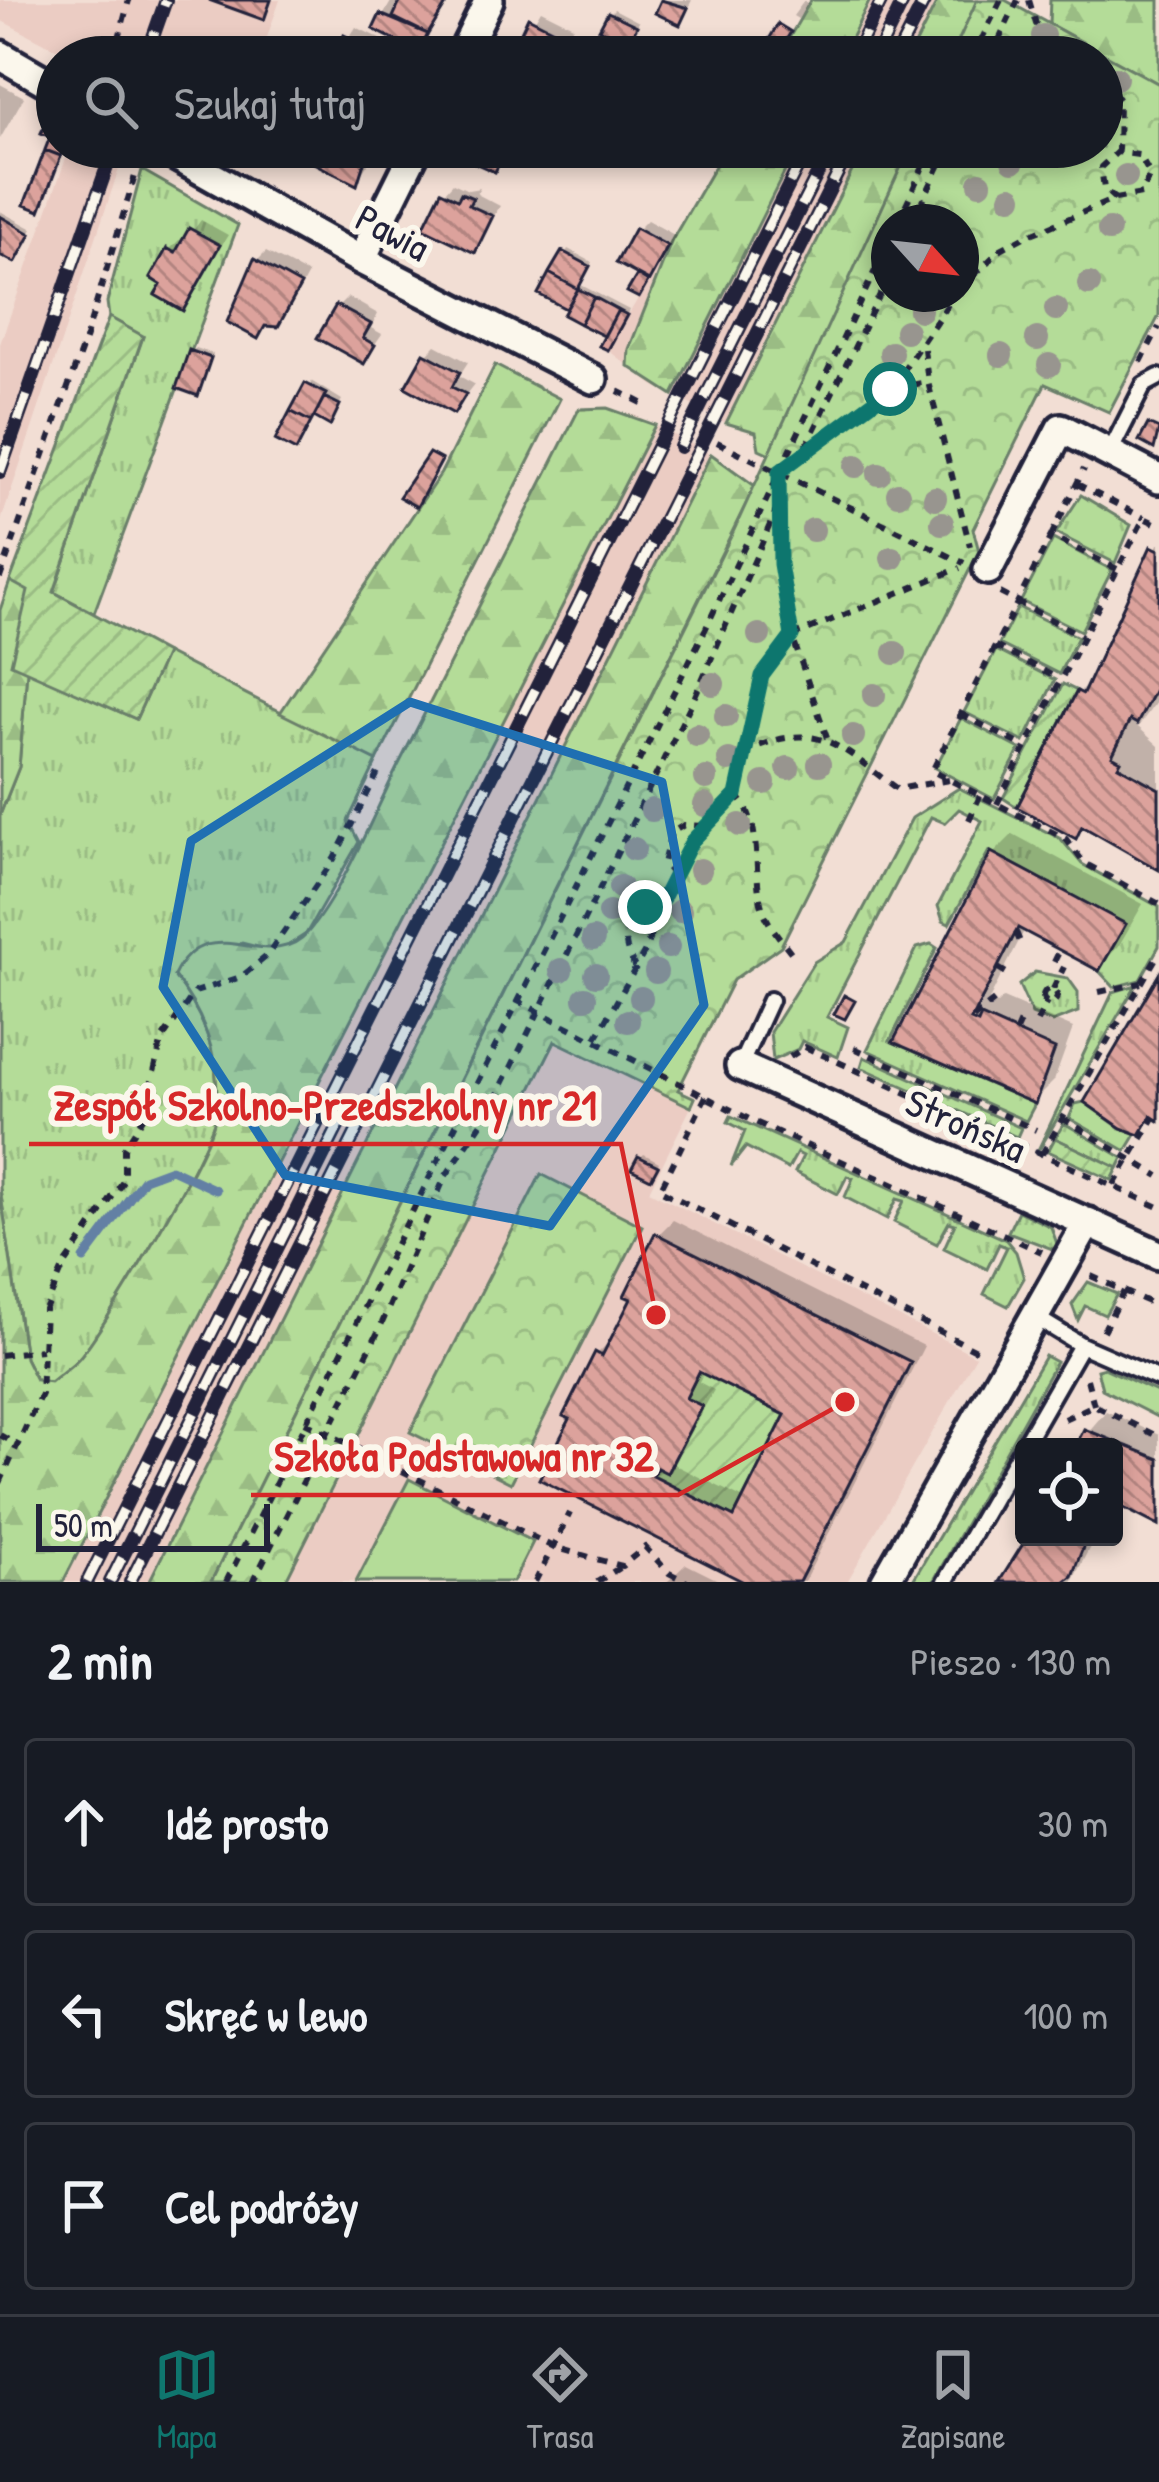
<!DOCTYPE html>
<html lang="pl">
<head>
<meta charset="utf-8">
<style>
	body { margin:0; font-family:"Patrick Hand",sans-serif; background:#242831; color:#f1f3f6 }
	.controls { position:absolute; right:36px; bottom:36px; display:grid; overflow:hidden; border-radius:12px; box-shadow:0 6px 18px #0003 }
	.controls button { width:108px; height:108px; display:grid; place-items:center; padding:0; border:0; border-bottom:3px solid #363941; background:#171b24; color:#f1f3f6; font:60px sans-serif }
	.compass { position:absolute; left:871px; top:204px; width:108px; height:108px; border-radius:50%; background:#171b24; box-shadow:0 6px 18px #0003; rotate:117deg }
	.scale { position:absolute; left:36px; bottom:30px; width:234px; box-sizing:border-box; padding-left:12px; border:6px solid #22223b; border-top:0; font-size:33px; line-height:42px; white-space:nowrap; color:#22223b; -webkit-text-stroke:9px #fbf7ec; paint-order:stroke }
	.stop { position:absolute; width:36px; height:36px; margin:-27px; border:9px solid #0f766e; border-radius:50%; background:#fff }
	.stop.end { background:#0f766e; border-color:#fff; box-shadow:0 3px 12px #0008 }
	.list { margin:0; padding:0; list-style:none }
	h2 { display:flex; justify-content:space-between; align-items:center; height:156px; margin:0; padding:0 48px; font-size:51px }
	h2 small { font-size:39px; font-weight:400; color:#9ea1a6 }
	.list li { display:grid; grid-template-columns:78px 1fr auto; gap:36px; align-items:center; box-sizing:border-box; height:168px; margin:0 24px 24px; padding:0 24px; border:3px solid #363941; border-radius:12px }
	.list b { display:block; font-size:45px; white-space:nowrap }
	.list em { font-size:39px; font-style:normal; color:#9ea1a6 }
	.icon { flex:none; width:66px; height:66px; fill:none; stroke:currentColor; stroke-width:2; stroke-linecap:round; stroke-linejoin:round }
	.map { position:relative; flex:none; width:1159px; height:1582px; overflow:hidden }
	.search { position:absolute; background:#171b24; box-shadow:0 6px 18px #0003; left:36px; right:36px; top:36px; height:132px; display:flex; align-items:center; gap:30px; box-sizing:border-box; padding:0 42px; border-radius:66px; color:#9ea1a6; font-size:45px }
	.sheet { height:732px; background:#171b24 }
	nav { display:flex; justify-content:space-around; align-items:center; box-sizing:border-box; height:168px; border-top:3px solid #363941; background:#171b24; font-size:33px; color:#9ea1a6 }
	nav a { display:grid; justify-items:center; gap:6px }
	nav .on { color:#0f766e }
	.map>svg:first-child { display:block }
</style>
</head>
<body>
<div class="map">
<svg width="1159" height="1582" viewBox="0 0 1159 1582">
	<defs>
		<pattern id="grass-tufts" width="24" height="20" patternUnits="userSpaceOnUse" patternTransform="scale(3)"><rect width="24" height="20" fill="#b4dc98"/><path d="M3 7l-1-3M5 7V3M7 7l1-3M15 17l-1-3M17 17v-4M19 17l1-3" fill="none" stroke="#9abc84"/></pattern>
		<pattern id="forest-firs" width="22" height="20" patternUnits="userSpaceOnUse" patternTransform="scale(3)"><rect width="22" height="20" fill="#b4dc98"/><path d="M5 1l3.5 6h-7zM16 11l3.5 6h-7z" fill="#9abc84"/></pattern>
		<pattern id="park-crowns" width="20" height="18" patternUnits="userSpaceOnUse" patternTransform="scale(3)"><rect width="20" height="18" fill="#b4dc98"/><path d="M2 6a3 3 0 1 1 6 0M12 15a3 3 0 1 1 6 0" fill="none" stroke="#9abc84"/></pattern>
		<pattern id="garden-furrows" width="10" height="10" patternUnits="userSpaceOnUse" patternTransform="scale(3)"><rect width="10" height="10" fill="#b4dc98"/><path d="M-1 1l2-2M0 10L10 0M9 11l2-2" fill="none" stroke="#9abc84"/></pattern>
		<pattern id="building-back-hatch" width="6" height="6" patternUnits="userSpaceOnUse" patternTransform="scale(3)"><rect width="6" height="6" fill="#dca29c"/><path d="M-1 5l2 2M0 0l6 6M5-1l2 2" fill="none" stroke="#b28480"/></pattern>
	</defs>
	<rect width="100%" height="100%" fill="#f2ded4"/>
	<filter id="ink" filterUnits="userSpaceOnUse"><feTurbulence type="fractalNoise" baseFrequency=".00833" numOctaves="2"/><feDisplacementMap in="SourceGraphic" scale="24" xChannelSelector="R" yChannelSelector="G"/><feConvolveMatrix kernelMatrix="1 2 1 2 8 2 1 2 1" color-interpolation-filters="sRGB"/></filter>
	<g filter="url(#ink)">
		<path fill="#ebccc3" d="M0 0H280L260 57H72L0 20Z
			M811 0H977L951 57H778Z
			M70 147H108L123 157 0 524V344Z
			M726 147H910L759 449 756 432 726 423 653 385 608 350Z
			M607 408 637 416 711 454 755 486 211 1582H0L184 1190 579 409Z
			M555 1040 691 1107 649 1191 976 1356 847 1582H285Z"/>
		<path fill="url(#grass-tufts)" stroke="#6b7f6a" stroke-width="3" d="M142 170 238 225 94 613 54 592 143 337 109 317 107 302Z
			M1081 495 1131 525 1115 563 1056 533Z
			M1053 539 1112 570 1081 631 1021 601Z
			M1018 607 1078 637 1059 674 999 644Z
			M996 650 1055 680 1024 742 964 712Z
			M166 653 377 761 348 821 359 842 306 934 278 952 242 943 174 976C206 1016 221 1063 216 1114 213 1146 104 1330 79 1358 71 1367 59 1374 50 1382L36 1380 25 1358 0 1189V815L19 767 27 670 136 719Z
			M961 718 1020 749 994 799 935 768Z
			M959 788 1061 839 1082 864 1159 907V946L1140 980 1114 987 1099 971 1125 924 989 851 949 924 943 921 938 906 982 821 959 809 945 823 931 817 827 1017 848 1027 838 1057 802 1041 798 1049 773 1060 770 1032 814 962 846 942 912 818Z
			M931 944 937 948 890 1041 1035 1104 1026 1121 867 1050 917 948Z
			M1035 972 1068 978 1078 992V1012L1052 1022 1032 1014 1019 985Z
			M1136 985 1040 1148H1039L1113 992Z
			M864 1057 1021 1128 1017 1137 861 1067Z
			M1084 1102 1120 1128 1137 1133 1126 1151 1069 1118 1075 1104Z
			M731 1116 1006 1240 1016 1252 1024 1278 1008 1306 984 1294 1007 1247 999 1244 987 1269 944 1248 955 1224 949 1222 937 1244 894 1222 904 1201 897 1199 887 1219 845 1197 853 1178 847 1176 838 1194 795 1172 803 1156 797 1153 788 1169 746 1147 731 1166 745 1131 728 1122Z
			M1064 1123 1123 1158 1118 1168 1055 1138Z
			M1018 1211 1051 1227 1060 1252 1008 1232Z
			M1088 1282 1117 1294 1105 1315 1085 1306 1078 1320 1072 1305Z
			M1045 1356 1056 1362 933 1582H912Z
			M1104 1368 1159 1393V1418L1102 1389 1097 1370Z"/>
		<path fill="url(#forest-firs)" stroke="#6b7f6a" stroke-width="3" d="M811 0H870L842 57H778Z
			M938 0H977L953 57H909Z
			M1050 0H1159V84L1049 24Z
			M726 147H797L673 395 628 366 629 349 672 240Z
			M864 147H915L770 454 759 449 756 432 726 423Z
			M495 365 560 399 377 761 280 713 441 473Z
			M607 408 655 425 63 1582H0V1189L25 1358 36 1380 50 1382C59 1374 71 1367 79 1358 104 1330 213 1146 216 1114 221 1063 206 1016 174 976 207 906 269 977 308 932 342 892 375 811 400 762 460 645 519 527 579 409Z
			M711 454 755 486 211 1582H149Z
			M10 581 29 590 12 663 27 670 19 767 0 815V610Z"/>
		<path fill="url(#park-crowns)" stroke="#6b7f6a" stroke-width="3" fill-rule="evenodd" d="M977 0H1005L1159 84V316L1109 412 1045 384 973 529 979 551 781 946 733 980 678 1090 695 1098 691 1107 555 1041 285 1582H211L734 530 910 147H1102V57H951ZM889 222H961V294H889Z
			M541 1174 642 1226 511 1483 410 1432Z"/>
		<path fill="url(#garden-furrows)" stroke="#6b7f6a" stroke-width="3" d="M109 317 143 336 54 592 166 653 136 719 11 664 28 591 10 581Z
			M1063 684 1077 691 1017 807 1003 798Z
			M1055 1138 1118 1168 1112 1180 1048 1151Z
			M699 1372 785 1415 734 1517 653 1476 657 1468 668 1472 701 1407 686 1398Z"/>
		<path fill="#b4dc98" stroke="#6b7f6a" stroke-width="3" d="M409 1479 533 1542 513 1582H356Z"/>
		<path fill="#0003" fill-rule="evenodd" d="M392 0 403 5 405 0H451L422 45 383 16Z
			M665 0H692L683 18 659 12Z
			M804 1 808 4 798 19 793 16Z
			M614 9 639 22 632 35 610 13Z
			M541 10 573 26 569 32 581 37 575 49 590 39 623 57H513Z
			M356 27 391 44 387 57H337Z
			M242 41 261 50 257 57H232Z
			M641 46 654 52 652 57H634Z
			M0 84 24 97 0 139Z
			M305 147H372L368 155 373 157 356 181Z
			M711 147H723L715 157 708 153Z
			M453 183 468 190 480 188 477 194 500 206 474 249 444 193Z
			M0 211 33 229 18 256 0 252Z
			M201 220 228 235 183 307 169 250 179 240 184 243Z
			M647 220 676 236 643 291 637 230Z
			M568 249 592 262 581 285 629 310 612 342 542 293Z
			M266 252 308 274 287 313 257 335V261Z
			M348 297 378 314 371 328 382 334 363 361 338 307Z
			M436 345 468 362 459 376 474 384 454 410 426 355Z
			M196 348 213 354 197 392 192 352Z
			M311 381 342 400 329 422 315 415Z
			M1159 542V698L1138 727 1159 746V866L1086 825 1076 835 1079 693 1094 678Z
			M1013 834 1143 904 1118 947 1098 967 1025 929 989 1000 997 1004 1003 998 1073 1028 1054 1081 1034 1101 897 1041 993 854Z
			M644 1154 659 1162 654 1172 640 1158Z
			M673 1220 924 1346 804 1582H738L741 1577 574 1418 597 1354 612 1339 658 1235ZM704 1371 789 1414 746 1500 673 1464 714 1390 699 1382Z
			M1106 1411 1159 1435V1523L1114 1500V1447H1075Z
			M1028 1537H1095L1072 1582H1003Z
			M686 1564 722 1582H667Z"/>
		<g fill="none" stroke-linecap="round" stroke-linejoin="round">
			<path stroke="#6380a4" stroke-width="9" d="M84 1259 144 1179 171 1169 216 1190"/>
		</g>
		<path fill="url(#building-back-hatch)" stroke="#22223b" stroke-width="3" fill-rule="evenodd" d="M209 0H271L264 20Z
			M401 0H432L445 6 428 34 393 17Z
			M661 0 688 8 680 25 655 13Z
			M608 12 637 26 629 43 599 29Z
			M380 14 428 34 419 52 373 29Z
			M528 17 565 36 555 57H533L514 47Z
			M778 24 791 32 777 54 765 46Z
			M344 35 384 54 382 57H333Z
			M235 44 259 54 258 57H229Z
			M49 116 57 120V147H64L61 156 45 150 50 137 41 133Z
			M302 147H369L357 185 298 155Z
			M463 147H507L495 172 459 156Z
			M45 150 61 156 40 211 24 205Z
			M441 191 458 199 461 193 473 198 469 205 493 216 475 253 423 228Z
			M0 216 31 234 15 263 0 255Z
			M189 228 220 245 183 311 155 295 161 285 150 278 167 248 175 253Z
			M635 228 668 246 649 281 616 263Z
			M562 251 590 266 578 289 549 273Z
			M254 259 301 285 278 327 265 326 258 339 227 322Z
			M549 273 578 289 566 309 538 294Z
			M637 275 648 282 639 298 627 292Z
			M578 289 594 297 580 324 563 315Z
			M594 297 618 310 604 336 580 324Z
			M336 305 371 324 363 338 375 345 364 364 317 338Z
			M618 310 627 315 608 350 599 346Z
			M189 350 211 358 198 396 176 388Z
			M424 353 460 372 452 387 466 394 454 414 405 387Z
			M305 383 326 394 311 422 290 411Z
			M324 397 340 405 330 426 314 417Z
			M290 411 311 422 296 451 275 440Z
			M1148 424 1159 429 1154 449 1139 441Z
			M429 453 442 460 417 507 399 497Z
			M1151 546 1159 550V682L1137 724 1130 720 1112 756 1121 761 1118 766 1159 789V870L1082 826 1076 839 1017 807 1077 691 1083 694Z
			M991 852 1126 924 1099 971 1018 928 971 1020 978 1023 981 1016 1055 1049 1035 1104 893 1042Z
			M1159 974V1121L1151 1116 1140 1135 1121 1128 1084 1102Z
			M844 995 855 1001 845 1019 834 1014Z
			M638 1156 658 1166 651 1179 631 1169Z
			M655 1233 911 1362 799 1582H744L539 1479 570 1419 563 1416 595 1352 602 1356 631 1299 624 1296ZM699 1372 785 1415 734 1517 653 1476 657 1468 667 1473 702 1406 686 1398Z
			M1084 1429 1159 1459V1526L1114 1503V1447H1075Z
			M1024 1533V1537H1087L1072 1576 1064 1582H999L1026 1539 1022 1537Z"/>
		<g fill="none" stroke-linecap="round" stroke-linejoin="round">
			<g stroke="#22223b" stroke-width="22">
				<path id="service" d="M1110 452 1144 385 1159 377
					M740 1066 770 1000
					M1037 1318 1081 1345 1159 1379
					M945 1582 1081 1345"/>
			</g>
			<g stroke="#22223b" stroke-width="36">
				<path id="minor" d="M0 55 57 88
					M461 57 489 0
					M160 147 361 260 593 379
					M361 260 417 147
					M988 570 1061 428 1159 479
					M740 1066 1159 1255
					M885 1582 1088 1222"/>
			</g>
			<path stroke="#22223b" stroke-width="6" stroke-dasharray="9 9" stroke-linecap="butt" d="M1029 0 1036 24 1071 57
				M114 57 129 0
				M973 57 1001 0
				M991 57 1018 0
				M1102 78 1119 100 1118 150
				M898 222 932 147
				M913 222 948 147
				M961 288 1001 249 1024 237 1115 199 1142 194 1150 174 1139 155 1117 152 1101 167 1104 189 1115 199
				M924 349 928 382 970 546
				M1141 362 1159 327
				M894 388 928 382
				M618 391 644 404
				M717 442 964 563
				M806 447 889 276
				M1077 484 1144 518
				M1051 536 1084 469
				M1117 569 1051 536 932 771 1066 839 1084 863 1159 904
				M0 578 86 337 138 166
				M1000 593 1082 636
				M995 646 1059 679
				M961 714 1025 747
				M827 738 792 636 960 568
				M749 750 762 677 792 636 780 564 779 472 890 389 955 294
				M736 795C764 820 752 873 762 907 768 926 782 940 793 955
				M997 804 1144 518 1159 525
				M969 820 980 796
				M673 875 663 863 671 833 684 825 704 826
				M1016 932 1022 947
				M1054 962 1060 950
				M635 967C617 938 625 912 660 904
				M998 968 1008 974
				M1053 989 1064 967
				M1043 996a7 7 0 1 1 14 0a7 7 0 1 1-14 0Z
				M1099 992 1141 983
				M516 1000 753 1121 1042 1252
				M973 1018 994 1001
				M1037 1022 1047 1002
				M1016 1031 1023 1015
				M596 1038 644 953 679 860 736 795 749 750C820 718 841 748 897 789L949 780
				M854 1048 1036 1130
				M790 1057 805 1047 1159 1207
				M706 1096 660 1190 982 1353
				M1062 1118 1159 1176
				M1042 1154 1159 953
				M1114 1185 1154 1118
				M1091 1276 1159 1307
				M1103 1331 1124 1291
				M0 1355 41 1350
				M1087 1379 1094 1405
				M1064 1419 1094 1405 1159 1437
				M305 1422 553 1547 622 1566 645 1547 669 1573 687 1582
				M0 1435 19 1446
				M0 1483 41 1394 45 1310 64 1266 124 1180V1148L143 1118 162 1039 195 992 241 977 267 956 334 859 380 769
				M226 1582 706 628 889 241
				M253 1582 379 1330 445 1177 488 1114 695 696 779 504
				M535 1582 570 1513
				M597 1582 619 1568"/>
			<use href="#service" stroke="#fbf7ec" stroke-width="14"/>
			<use href="#minor" stroke="#fbf7ec" stroke-width="27"/>
			<g stroke="#22223b" stroke-width="14">
				<path id="rail" d="M146 57 166 0
					M854 57 882 0
					M876 57 904 0
					M896 57 925 0
					M680 447 831 147
					M0 472 114 147
					M87 1582 808 147
					M110 1582 351 1101
					M130 1582 851 147"/>
			</g>
			<use href="#rail" stroke="#fbf7ec" stroke-width="9" stroke-dasharray="27" stroke-linecap="butt"/>
		</g>
		<g fill="#98958f">
			<circle cx="1043" cy="36" r="12"/>
			<circle cx="1116" cy="78" r="12"/>
			<circle cx="1013" cy="161" r="12"/>
			<circle cx="1126" cy="176" r="12"/>
			<circle cx="980" cy="183" r="12"/>
			<circle cx="1011" cy="197" r="12"/>
			<circle cx="1109" cy="230" r="12"/>
			<circle cx="1089" cy="284" r="12"/>
			<circle cx="1056" cy="309" r="12"/>
			<circle cx="920" cy="310" r="12"/>
			<circle cx="906" cy="331" r="12"/>
			<circle cx="1037" cy="339" r="12"/>
			<circle cx="891" cy="353" r="12"/>
			<circle cx="1001" cy="355" r="12"/>
			<circle cx="1049" cy="365" r="12"/>
			<circle cx="856" cy="466" r="12"/>
			<circle cx="879" cy="474" r="12"/>
			<circle cx="898" cy="494" r="12"/>
			<circle cx="935" cy="498" r="12"/>
			<circle cx="942" cy="523" r="12"/>
			<circle cx="813" cy="530" r="12"/>
			<circle cx="892" cy="558" r="12"/>
			<circle cx="759" cy="635" r="12"/>
			<circle cx="895" cy="653" r="12"/>
			<circle cx="713" cy="684" r="12"/>
			<circle cx="874" cy="695" r="12"/>
			<circle cx="726" cy="716" r="12"/>
			<circle cx="697" cy="735" r="12"/>
			<circle cx="853" cy="736" r="12"/>
			<circle cx="729" cy="760" r="12"/>
			<circle cx="819" cy="764" r="12"/>
			<circle cx="788" cy="768" r="12"/>
			<circle cx="706" cy="778" r="12"/>
			<circle cx="764" cy="783" r="12"/>
			<circle cx="705" cy="805" r="12"/>
			<circle cx="652" cy="810" r="12"/>
			<circle cx="740" cy="825" r="12"/>
			<circle cx="634" cy="849" r="12"/>
			<circle cx="700" cy="870" r="12"/>
			<circle cx="620" cy="887" r="12"/>
			<circle cx="680" cy="911" r="12"/>
			<circle cx="609" cy="913" r="12"/>
			<circle cx="593" cy="939" r="12"/>
			<circle cx="668" cy="947" r="12"/>
			<circle cx="561" cy="970" r="12"/>
			<circle cx="656" cy="972" r="12"/>
			<circle cx="596" cy="975" r="12"/>
			<circle cx="585" cy="998" r="12"/>
			<circle cx="641" cy="998" r="12"/>
			<circle cx="628" cy="1021" r="12"/>
		</g>
	</g>
	<g fill="none" stroke-linecap="round" stroke-linejoin="round" filter="url(#ink)">
		<path stroke="#0f766e" stroke-width="15" d="M645 907 660 904 692 841 736 795 762 676 792 636 780 564 779 472 890 389"/>
	</g>
	<path fill="#1f6fb2" fill-opacity="0.2" stroke="#1f6fb2" stroke-width="9" stroke-linejoin="round" d="M410 702 662 782 704 1005 550 1226 285 1175 163 987 191 841Z"/>
	<g text-anchor="middle" stroke-width="12" stroke-linejoin="round" paint-order="stroke">
		<g font-size="39" fill="#22223b" stroke="#fbf7ec">
			<text transform="translate(393 232) rotate(28)" y="14">Pawia</text>
			<text transform="translate(966 1125) rotate(24)" y="14">Strońska</text>
		</g>
	</g>
	<path fill="none" stroke="#d62828" stroke-width="4.5" d="M656 1315L621 1144H29M845 1402L678 1495H251"/>
	<g fill="#d62828" stroke="#fbf7ec" stroke-width="4.5">
		<circle cx="656" cy="1315" r="12"/>
		<circle cx="845" cy="1402" r="12"/>
	</g>
	<g font-size="42" text-anchor="middle" font-weight="bold" fill="#d62828" stroke="#fbf7ec" stroke-width="12" stroke-linejoin="round" paint-order="stroke">
		<text x="325" y="1120">Zespół Szkolno-Przedszkolny nr 21</text>
		<text x="464" y="1471">Szkoła Podstawowa nr 32</text>
	</g>
</svg>
<div class="controls">
<button><svg class="icon" aria-label="locate" viewBox="0 0 24 24"><circle cx="12" cy="12" r="6"/><path d="M12 2v4M12 18v4M2 12h4M18 12h4"/></svg></button>
</div>
<svg class="compass" viewBox="-18 -18 36 36"><path d="M0-13l5 13h-10z" fill="#e53935"/><path d="M0 13l5-13h-10z" fill="#9ea1a6"/></svg>
<div class="scale">50 m</div>
<div class="stop" style="left:890px;top:389px"></div>
<div class="stop end" style="left:645px;top:907px"></div>
<div class="search"><svg class="icon" aria-label="search" viewBox="0 0 24 24"><circle cx="10" cy="10" r="6"/><path d="M15 15l6 6"/></svg>Szukaj tutaj</div>
</div>
<section class="sheet">
<h2>2 min<small>Pieszo · 130 m</small></h2>
<ul class="list">
<li><svg class="icon" aria-label="ahead" viewBox="0 0 24 24"><path d="M12 20V5M6 11l6-6 6 6"/></svg><div><b>Idź prosto</b></div><em>30 m</em></li>
<li><svg class="icon" aria-label="left" viewBox="0 0 24 24"><path d="M17 20v-9H6M10 6l-5 5 5 5"/></svg><div><b>Skręć w lewo</b></div><em>100 m</em></li>
<li><svg class="icon" aria-label="arrive" viewBox="0 0 24 24"><path d="M6 21V4h12l-3 4 3 4H6"/></svg><div><b>Cel podróży</b></div></li>
</ul>
</section>
<nav>
<a class="on"><svg class="icon" aria-label="map" viewBox="0 0 24 24"><path d="M3 6l6-2 6 2 6-2v14l-6 2-6-2-6 2zM9 4v14M15 6v14"/></svg>Mapa</a>
<a><svg class="icon" aria-label="directions" viewBox="0 0 24 24"><path d="M12 3l9 9-9 9-9-9zM9 14v-3h6M13 9l2 2-2 2"/></svg>Trasa</a>
<a><svg class="icon" aria-label="saved" viewBox="0 0 24 24"><path d="M7 4h10v16l-5-4-5 4z"/></svg>Zapisane</a>
</nav>
</body>
</html>
